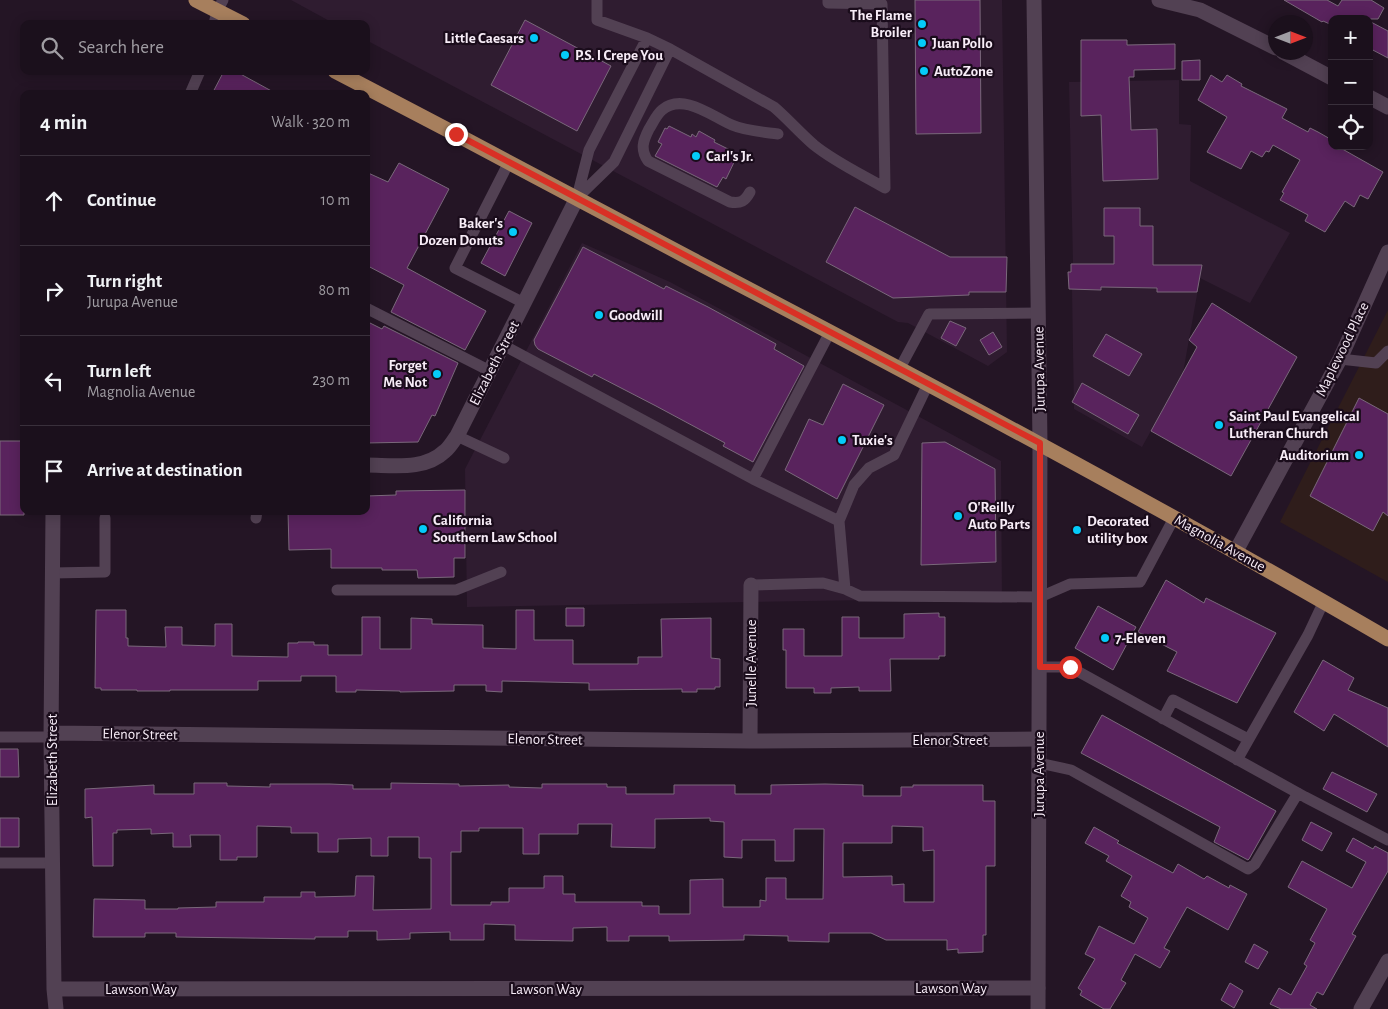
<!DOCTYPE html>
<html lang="en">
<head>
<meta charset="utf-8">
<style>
	body { margin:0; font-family:"Alegreya Sans",sans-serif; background:#241925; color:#f1f3f6 }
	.controls { position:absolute; right:15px; top:15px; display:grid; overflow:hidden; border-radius:10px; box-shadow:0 2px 12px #0003 }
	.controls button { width:45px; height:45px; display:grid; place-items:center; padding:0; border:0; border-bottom:1px solid #39303b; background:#1b101c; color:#f1f3f6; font:25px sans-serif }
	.compass { position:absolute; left:1268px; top:15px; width:45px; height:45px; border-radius:50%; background:#1b101c; box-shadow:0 2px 12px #0003; rotate:90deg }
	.stop { position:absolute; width:15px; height:15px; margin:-11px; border:4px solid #d93025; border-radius:50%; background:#fff }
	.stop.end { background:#d93025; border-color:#fff; box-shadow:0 1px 5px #0008 }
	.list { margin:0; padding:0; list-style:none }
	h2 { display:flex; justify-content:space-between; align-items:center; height:65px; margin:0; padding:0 20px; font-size:21px }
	h2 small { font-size:16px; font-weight:400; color:#a09da3 }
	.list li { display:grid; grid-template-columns:32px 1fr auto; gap:15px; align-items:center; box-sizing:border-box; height:90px; padding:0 20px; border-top:1px solid #39303b }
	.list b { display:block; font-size:19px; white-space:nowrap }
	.list p { margin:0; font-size:16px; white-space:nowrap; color:#a09da3 }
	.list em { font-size:16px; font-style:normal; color:#a09da3 }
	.icon { flex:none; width:28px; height:28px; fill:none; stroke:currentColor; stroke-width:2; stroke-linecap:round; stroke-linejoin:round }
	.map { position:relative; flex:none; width:1388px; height:1009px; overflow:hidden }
	.search { position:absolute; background:#1b101c; box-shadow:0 2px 12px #0003; left:20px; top:20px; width:350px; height:55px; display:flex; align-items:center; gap:12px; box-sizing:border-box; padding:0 18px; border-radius:10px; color:#a09da3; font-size:19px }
	.panel { position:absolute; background:#1b101c; box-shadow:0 2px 12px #0003; left:20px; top:90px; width:350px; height:425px; border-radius:10px }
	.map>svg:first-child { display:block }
</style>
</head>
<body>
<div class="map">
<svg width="1388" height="1009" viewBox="0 0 1388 1009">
	<rect width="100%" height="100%" fill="#241525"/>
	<path fill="#2f1c30" d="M291 0H1002L1007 352 988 366 908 323 898 322 366 40V24H335Z
		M1179 80V124L1191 125 1190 181 1290 233 1250 303 1200 278 1183 373 1142 447 1074 409 1072 289H1069L1068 272H1071V264L1073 263 1069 82Z
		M582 243 670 282 1001 461 1002 603 869 600 467 607 465 469Z"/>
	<path fill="#2f1d1b" d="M1388 310V582L1280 522Z"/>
	<path fill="#59235d" stroke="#7a687b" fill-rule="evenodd" d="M915 0H980L981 133 916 134Z
		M1284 0H1327L1338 6 1342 0H1371L1384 8 1378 19H1332V25L1323 21 1322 22Z
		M525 20 611 66 577 131 491 85Z
		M1369 21 1388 31V58L1369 48Z
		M1081 40H1127V45L1175 44V69L1134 70V77H1129L1131 130 1157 129 1158 179 1103 181 1101 115 1081 116Z
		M1200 60V80H1182V61Z
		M224 71H235L277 94H212Z
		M1211 75 1222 82 1227 75 1242 84 1241 86 1287 109 1282 118 1308 132 1310 128 1318 132 1332 140V146H1337L1383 172 1368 199 1360 195 1354 207 1345 201 1325 232 1305 221 1308 215 1280 200 1284 193 1282 192 1300 160 1273 145 1269 152 1266 151 1262 157 1251 151 1241 169 1207 152 1227 117 1198 100Z
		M669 126 691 137 692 134 696 137 699 131 715 140 714 142 738 154 726 179 723 177 717 187 655 156 662 144 658 142 665 128 667 129Z
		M399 163 449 189 407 268 486 311 465 350 391 312 404 285 366 265V172L388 182Z
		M855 207 950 257H1007L1006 292H969V295L893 298 826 262Z
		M1104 208H1140V226H1153V265H1202L1197 292H1157V288L1101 287V290L1069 289 1068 272H1071V264H1114V236H1104Z
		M509 211 532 223 505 276 481 263Z
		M583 247 664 289 666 286 708 307 776 344 774 349 804 366 753 462 723 446 725 443 656 406 594 374 592 377 538 349 535 345 534 340Z
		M1212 303 1297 357 1231 476 1151 431 1197 347 1189 340Z
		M366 321 382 329 384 326 458 363 435 416 432 415 418 442 366 443Z
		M950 321 966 328 956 346 941 338Z
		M993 332 1002 347 989 355 980 340Z
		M1106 334 1142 354 1129 376 1093 356Z
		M1082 383 1139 415 1128 434 1072 402Z
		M843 384 884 405 837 499 785 470 809 419 823 425Z
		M1359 398 1388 414V516L1383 512 1373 531 1310 496Z
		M0 441H24V515H0Z
		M945 442 995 469 996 562 921 565 922 443Z
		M465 490V558H454V577L418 578 417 570H382V568H331V549L289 550 288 511H366V496L396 495V491Z
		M1166 580 1204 603 1206 598 1276 633 1237 703 1167 671 1177 652 1138 632Z
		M1098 606 1136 627 1113 670 1075 648Z
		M566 608H584V626H566Z
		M96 610H126V638H128V646L166 647 165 627H182V645L215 646V624H232V656L288 657V643H298V642H314V645H328V655H362V617H380V649H411V618L432 619V624L483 625V648L516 649V610H534V640H573V664H638V657H662L661 619 711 618V658L720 659V687H715V689H697V692H682V689L589 690V683L502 681V692L486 691V685H454V691L400 692V691L356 690V692H336V676H301V681H258V690H170V691H137V690H101V688H95Z
		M939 613V617H945V656H939V659H890L891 691H859V687L831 688V693H814V688H786V650H783V629H804V656H842V617H859V638H904V614Z
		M1323 660 1354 678 1348 690 1388 708V747L1334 714 1324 731 1294 712Z
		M1102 715 1276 811 1249 859 1248 860 1214 842 1220 827 1081 753Z
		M0 749H18L19 777H0Z
		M1332 772 1377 794 1367 812 1323 789Z
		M194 783H227V786L270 787V784H330L353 785V789H391V783L459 784V786L509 785V787L542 788V784H607V787H626V794H674V785H735V794H771V785L825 784 863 785V796H901V787H913V785H983V801H995V866H986V935H983V952L958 953V949L947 950V940H886L871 933H829V942L788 941V936L744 935V940L669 941V936H629V941H607V927L573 928V941L515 940V925L484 924V940H450V932L410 933V939L377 940V931H348V937H315V939L176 937V933H145V937H93L94 899 145 900V909H178V908L216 907V902H264V897H301V892H315V897L355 896 356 876H374L373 910 431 909V858H419V837H388V856H371V838L338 839V852H318V833H291V827L257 826V857H237V860H220V835H190L191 847H173V833L151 834V829L117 830V833H113V866H93L92 817 85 818V789L154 785V794H194ZM710 818V821L724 822V857L742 858V840H775V861H794V829H824L823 899H786V878H766V901L760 900V907H723V879L690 880V914H659V906H642V902H575V894H563V876H544V888H509V902H491V905H451V852H461V831H479V828H523V854H539V834H578V824H612L611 847 655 848V819ZM892 826 923 827V851L934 850V902H904V884L892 885V876L843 877V843H892Z
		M0 818H19V847H0Z
		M1311 822 1332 833 1322 851 1302 840Z
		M1094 827 1119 841 1117 843 1173 873 1178 864 1204 879 1207 876 1229 888 1230 885 1247 894 1228 930 1187 907 1164 948 1170 951 1160 968 1135 954 1121 980 1126 983 1110 1009H1104L1080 995 1082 991 1078 988 1095 959 1085 954 1099 926 1134 944 1148 918 1129 907 1131 902 1121 896 1132 876 1106 861 1109 856 1085 843Z
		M1353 838 1373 849 1375 846 1388 853V871L1352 934 1356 936 1323 995 1317 992 1310 1005 1317 1009H1281L1270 1004 1279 988 1291 995 1307 966 1304 964 1315 943 1310 940 1327 909 1288 887 1302 861 1352 888 1366 862 1346 851Z
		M1254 944 1268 952 1258 969 1245 962Z
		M1230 983 1243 991 1234 1008 1221 1000Z"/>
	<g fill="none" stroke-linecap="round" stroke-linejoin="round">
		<path stroke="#524153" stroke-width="11" d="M597 0V20L647 38 670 49 774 107C788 119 800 133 814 145 835 162 861 174 885 188L882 4 828 3V0
			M214 24 217 11 223 0
			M190 94 200 71
			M509 162 455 268 524 303
			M750 192C745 201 741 204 730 202L648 161C640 149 643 141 649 129 653 123 656 115 662 110 683 92 713 117 732 125 746 131 763 132 778 134
			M577 197 589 150 647 38
			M577 198 614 162 670 49
			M366 308 490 371
			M503 345 753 479 839 521 845 589
			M1340 359 1376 363 1388 351
			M900 368 929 314 1038 313
			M457 436 504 458
			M753 479 830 332
			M256 518 257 511
			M839 521 854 485 869 468 894 455 928 384
			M52 573 105 572V518
			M751 585 823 583 845 589 860 596 1040 597 1070 584 1140 582 1174 518
			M337 590H456L501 572
			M1040 667H1070L1305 797 1388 840
			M1163 719 1173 700 1248 739
			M0 737H51
			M1237 760 1308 635 1324 601
			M1039 763 1071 770 1248 869 1255 864 1298 793
			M0 863H53"/>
		<path stroke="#524153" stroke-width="15" d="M1159 0 1200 10 1276 48
			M1283 52 1332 78
			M1369 97 1388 107
			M366 465C393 465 424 471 445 451 450 447 453 441 457 436L577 198
			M53 511 51 737 54 989 56 1009
			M1236 551 1340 359 1388 252
			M51 733 750 741 1039 739
			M750 741 751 585
			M54 989 1038 988
			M1361 1009 1388 961"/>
		<path stroke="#524153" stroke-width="15" d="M1034 0 1040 443 1038 1009"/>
		<path stroke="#a77f5d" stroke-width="15" d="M196 0 243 24
			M335 71C454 133 573 196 691 259 926 382 1159 506 1388 639"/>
	</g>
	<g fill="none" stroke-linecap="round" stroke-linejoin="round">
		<path stroke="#d93025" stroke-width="6" d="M456 134 1040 443V667H1070"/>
	</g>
	<g fill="#04cbf9" stroke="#1a0c1b" stroke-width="2">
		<circle cx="922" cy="24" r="5"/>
		<circle cx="534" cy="38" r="5"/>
		<circle cx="922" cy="43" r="5"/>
		<circle cx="565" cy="55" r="5"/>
		<circle cx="924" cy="71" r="5"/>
		<circle cx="696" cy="156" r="5"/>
		<circle cx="513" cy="232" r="5"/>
		<circle cx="599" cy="315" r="5"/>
		<circle cx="437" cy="374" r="5"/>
		<circle cx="1219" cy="425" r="5"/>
		<circle cx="842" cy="440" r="5"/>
		<circle cx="1359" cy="455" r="5"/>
		<circle cx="958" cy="516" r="5"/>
		<circle cx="423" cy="529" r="5"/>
		<circle cx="1077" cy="530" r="5"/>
		<circle cx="1105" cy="638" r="5"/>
	</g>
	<g text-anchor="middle" stroke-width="4.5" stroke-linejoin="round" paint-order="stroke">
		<g font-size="15" font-weight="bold" fill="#f7ecf7" stroke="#1a0c1b" text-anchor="start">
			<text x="912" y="20" text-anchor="end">The Flame<tspan x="912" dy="17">Broiler</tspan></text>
			<text x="524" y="43" text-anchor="end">Little Caesars</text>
			<text x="932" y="48">Juan Pollo</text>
			<text x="575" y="60">P.S. I Crepe You</text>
			<text x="934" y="76">AutoZone</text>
			<text x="706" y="161">Carl's Jr.</text>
			<text x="503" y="228" text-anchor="end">Baker's<tspan x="503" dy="17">Dozen Donuts</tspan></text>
			<text x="609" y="320">Goodwill</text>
			<text x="427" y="370" text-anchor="end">Forget<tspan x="427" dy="17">Me Not</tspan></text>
			<text x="1229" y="421">Saint Paul Evangelical<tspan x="1229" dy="17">Lutheran Church</tspan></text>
			<text x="852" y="445">Tuxie's</text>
			<text x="1349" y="460" text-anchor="end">Auditorium</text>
			<text x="968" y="512">O'Reilly<tspan x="968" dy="17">Auto Parts</tspan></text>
			<text x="433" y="525">California<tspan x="433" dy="17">Southern Law School</tspan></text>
			<text x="1087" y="526">Decorated<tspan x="1087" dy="17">utility box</tspan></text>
			<text x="1115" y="643">7-Eleven</text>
		</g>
		<g font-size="15" fill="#f7ecf7" stroke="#1a0c1b">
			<text transform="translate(1342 349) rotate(-64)" y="5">Maplewood Place</text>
			<text transform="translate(494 363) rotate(-63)" y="5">Elizabeth Street</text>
			<text transform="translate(1039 369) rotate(-91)" y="5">Jurupa Avenue</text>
			<text transform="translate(1220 543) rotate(29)" y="5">Magnolia Avenue</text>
			<text transform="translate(751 663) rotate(-90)" y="5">Junelle Avenue</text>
			<text transform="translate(140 734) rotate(1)" y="5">Elenor Street</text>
			<text transform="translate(545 739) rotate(1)" y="5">Elenor Street</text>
			<text x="950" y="745">Elenor Street</text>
			<text transform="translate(52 760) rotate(-90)" y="5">Elizabeth Street</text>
			<text transform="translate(1039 774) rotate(-90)" y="5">Jurupa Avenue</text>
			<text x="951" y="993">Lawson Way</text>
			<text x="141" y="994">Lawson Way</text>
			<text x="546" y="994">Lawson Way</text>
		</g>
	</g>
</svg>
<div class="controls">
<button>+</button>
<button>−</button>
<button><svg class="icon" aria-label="locate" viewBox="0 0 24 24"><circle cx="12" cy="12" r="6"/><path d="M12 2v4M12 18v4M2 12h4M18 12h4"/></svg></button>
</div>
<svg class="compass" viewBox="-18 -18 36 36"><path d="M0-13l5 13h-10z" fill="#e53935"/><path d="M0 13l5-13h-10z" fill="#a09da3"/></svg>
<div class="stop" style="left:1070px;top:667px"></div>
<div class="stop end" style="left:456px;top:134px"></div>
<div class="search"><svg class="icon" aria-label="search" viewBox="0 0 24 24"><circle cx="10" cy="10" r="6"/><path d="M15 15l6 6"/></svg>Search here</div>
<section class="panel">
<h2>4 min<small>Walk · 320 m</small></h2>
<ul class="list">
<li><svg class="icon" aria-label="ahead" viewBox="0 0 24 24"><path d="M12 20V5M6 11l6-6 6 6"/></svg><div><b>Continue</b></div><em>10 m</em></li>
<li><svg class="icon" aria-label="right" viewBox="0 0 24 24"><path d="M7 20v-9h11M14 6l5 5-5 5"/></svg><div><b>Turn right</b><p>Jurupa Avenue</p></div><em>80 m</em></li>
<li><svg class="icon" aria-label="left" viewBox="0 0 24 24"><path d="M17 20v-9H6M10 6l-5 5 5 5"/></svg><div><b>Turn left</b><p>Magnolia Avenue</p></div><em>230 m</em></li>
<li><svg class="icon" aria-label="arrive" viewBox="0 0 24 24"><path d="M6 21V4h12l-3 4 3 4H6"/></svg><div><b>Arrive at destination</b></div></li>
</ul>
</section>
</div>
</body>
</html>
